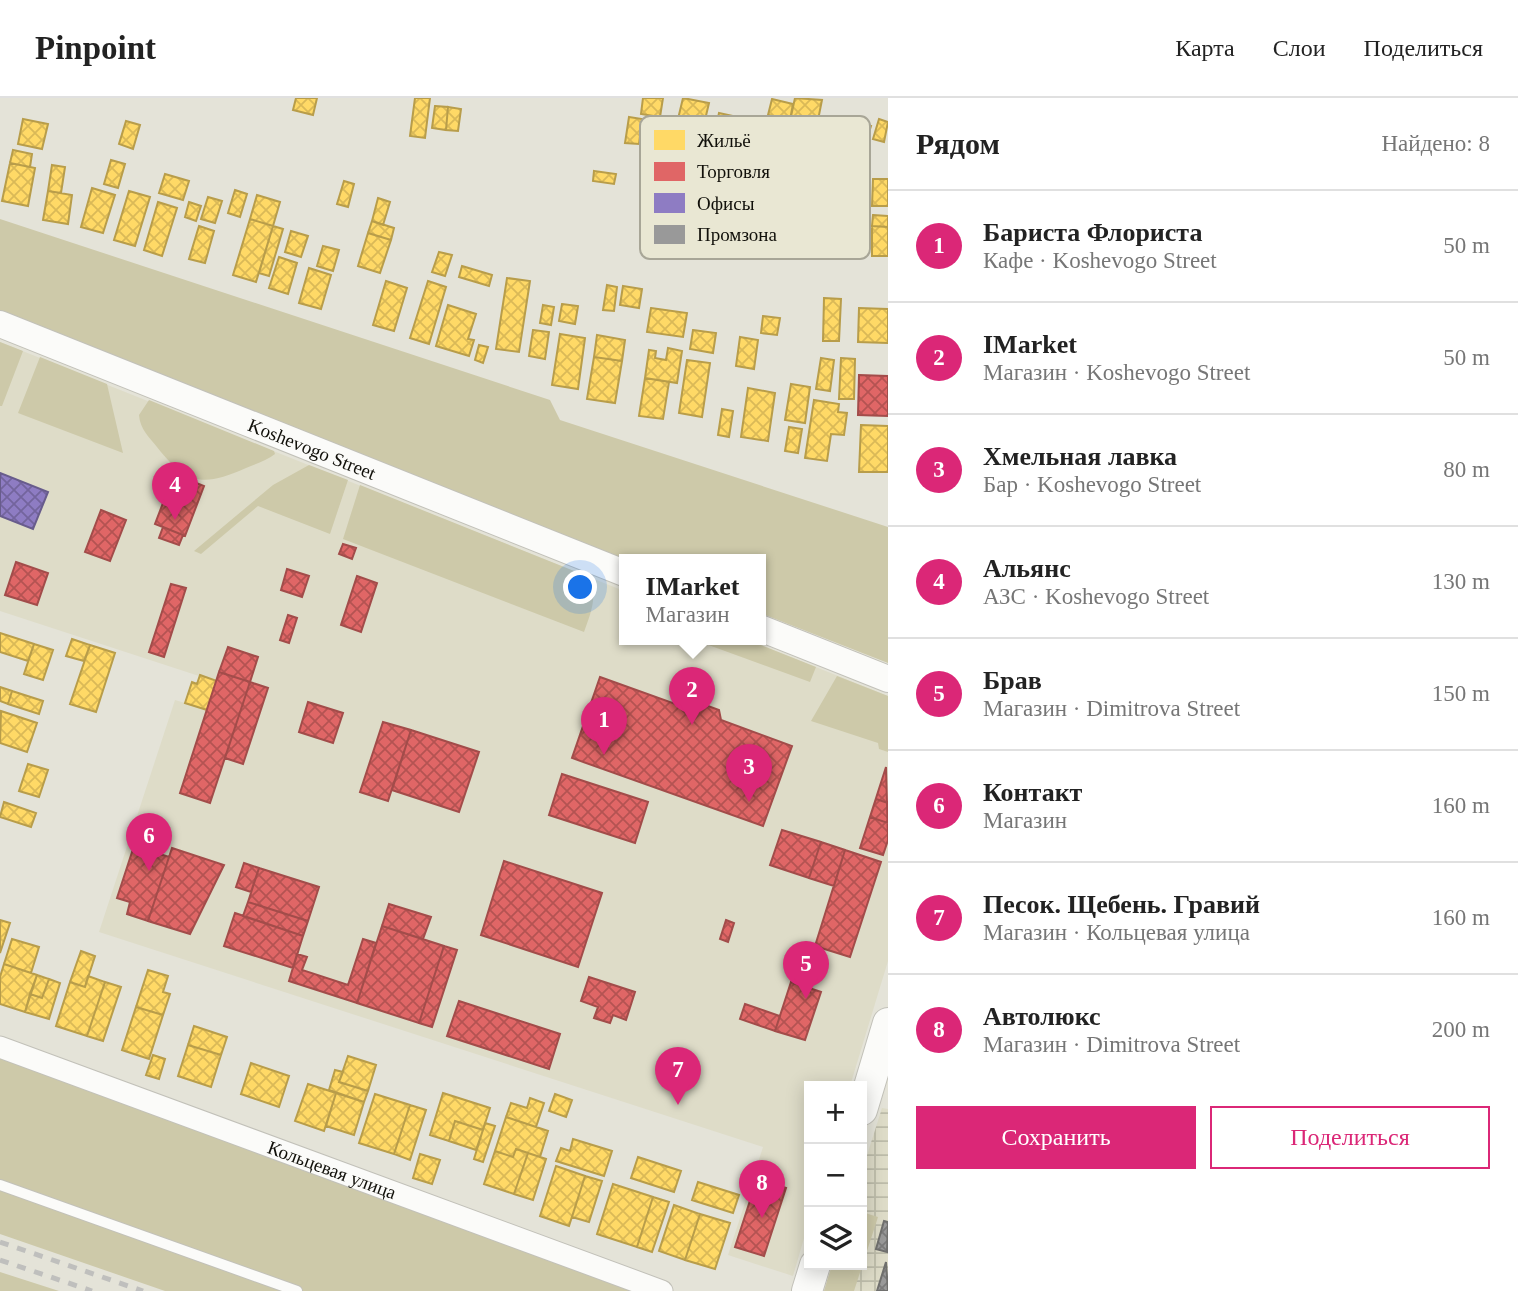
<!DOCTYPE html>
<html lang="ru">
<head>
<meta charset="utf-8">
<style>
	body { margin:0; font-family:Georgia,serif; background:#f2f2f2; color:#222 }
	.controls { position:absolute; right:21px; bottom:21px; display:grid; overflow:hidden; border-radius:0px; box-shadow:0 4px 18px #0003 }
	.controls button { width:63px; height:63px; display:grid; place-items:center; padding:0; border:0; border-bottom:2px solid #e0e0e0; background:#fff; color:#222; font:35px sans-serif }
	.you { position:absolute; left:581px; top:490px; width:24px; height:24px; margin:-18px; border:5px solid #fff; border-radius:50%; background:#1a73e8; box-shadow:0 0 0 10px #1a73e833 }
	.badge { display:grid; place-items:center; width:46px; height:46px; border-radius:50%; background:#db2777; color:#fff; font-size:23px; font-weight:700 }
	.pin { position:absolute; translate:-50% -58px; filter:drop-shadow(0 2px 4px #0008) }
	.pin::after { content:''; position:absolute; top:37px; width:24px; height:21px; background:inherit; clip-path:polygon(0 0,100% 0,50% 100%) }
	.popup { position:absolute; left:619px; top:456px; width:147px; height:91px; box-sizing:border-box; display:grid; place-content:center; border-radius:0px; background:#fff; filter:drop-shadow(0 2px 5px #0005); font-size:23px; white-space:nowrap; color:#767676 }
	.popup b { font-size:26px; color:#222 }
	.popup::after { content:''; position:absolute; left:50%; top:100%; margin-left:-14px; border:14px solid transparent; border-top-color:#fff }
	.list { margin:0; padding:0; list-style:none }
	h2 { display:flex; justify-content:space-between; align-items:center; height:91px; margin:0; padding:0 28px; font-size:30px }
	h2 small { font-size:23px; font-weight:400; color:#767676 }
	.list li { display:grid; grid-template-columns:46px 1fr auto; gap:21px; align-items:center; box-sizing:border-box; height:112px; padding:0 28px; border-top:2px solid #e0e0e0 }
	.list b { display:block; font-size:26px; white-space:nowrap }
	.list p { margin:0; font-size:23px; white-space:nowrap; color:#767676 }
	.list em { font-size:23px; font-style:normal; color:#767676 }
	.actions { display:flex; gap:14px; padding:21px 28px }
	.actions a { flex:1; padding:16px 0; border:2px solid #db2777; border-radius:0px; text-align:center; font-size:24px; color:#db2777 }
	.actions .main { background:#db2777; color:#fff }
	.icon { flex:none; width:38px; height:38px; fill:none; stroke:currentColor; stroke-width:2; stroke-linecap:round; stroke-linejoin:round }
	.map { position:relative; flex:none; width:888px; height:1193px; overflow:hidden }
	header { display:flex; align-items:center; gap:42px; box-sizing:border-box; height:98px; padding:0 35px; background:#fff; border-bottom:2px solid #e0e0e0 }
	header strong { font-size:33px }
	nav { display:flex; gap:38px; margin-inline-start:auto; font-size:24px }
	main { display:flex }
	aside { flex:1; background:#fff }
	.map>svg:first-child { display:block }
</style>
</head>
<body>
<header>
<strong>Pinpoint</strong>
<nav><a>Карта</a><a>Слои</a><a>Поделиться</a></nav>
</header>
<main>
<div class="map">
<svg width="888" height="1193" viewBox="0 0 888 1193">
	<defs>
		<pattern id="industrial-grid" width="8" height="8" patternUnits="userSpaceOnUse" patternTransform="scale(1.75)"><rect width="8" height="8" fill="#dedcc8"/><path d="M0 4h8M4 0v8" fill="none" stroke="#bdbcaa"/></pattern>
		<pattern id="homes-cross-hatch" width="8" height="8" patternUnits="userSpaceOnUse" patternTransform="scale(1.75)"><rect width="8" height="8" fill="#ffd966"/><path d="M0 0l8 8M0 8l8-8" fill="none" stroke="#dab957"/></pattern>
		<pattern id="shops-cross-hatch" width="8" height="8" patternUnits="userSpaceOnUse" patternTransform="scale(1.75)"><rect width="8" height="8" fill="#e06666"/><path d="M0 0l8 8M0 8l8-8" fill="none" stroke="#b45352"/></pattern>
		<pattern id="offices-cross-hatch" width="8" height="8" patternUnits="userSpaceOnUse" patternTransform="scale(1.75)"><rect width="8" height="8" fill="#8e7cc3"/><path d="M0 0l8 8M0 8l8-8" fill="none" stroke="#73649d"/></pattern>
		<pattern id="industry-cross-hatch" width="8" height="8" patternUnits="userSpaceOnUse" patternTransform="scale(1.75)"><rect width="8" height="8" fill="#999"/><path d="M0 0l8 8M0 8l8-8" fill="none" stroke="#7b7b7b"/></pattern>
	</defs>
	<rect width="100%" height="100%" fill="#e4e3d8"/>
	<path fill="#dedcc8" d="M0 244 624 493V541H746L888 598V863L850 988H809V1123L793 1178 728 1157 763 1049 99 834 175 602 185 605 192 584 197 585 199 578 0 513Z"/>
	<path fill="url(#industrial-grid)" d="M882 1010 888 1011V1193H824L832 1167H862V1073Z"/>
	<path fill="#cdc9a9" d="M0 121 550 302 560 322 888 429V565L760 515V461H624L0 213Z
		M0 244 23 253 2 308H0Z
		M40 259 107 286 123 355 18 315Z
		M149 302 274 353 275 356C267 362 256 366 246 370 203 389 187 387 157 349 149 339 140 331 139 317Z
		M309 367 348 382 330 436 258 408 201 456 194 453 273 387Z
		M360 387 589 479C598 499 591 514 584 534L343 441Z
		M692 541H746L816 569 810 584Z
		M837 578 888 598V654L879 651 878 645 811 623Z
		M0 957 641 1193H165L0 1136Z
		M862 1114 878 1119 854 1193H824L832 1167H862Z
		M0 1174 59 1193H0Z"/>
	<path fill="url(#homes-cross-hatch)" stroke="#b89d4a" stroke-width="2" d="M296 0H317L313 17 293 12Z
		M415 0H430L425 40 410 38Z
		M643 0H663L660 19 641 16Z
		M683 0 709 5 704 26 678 21Z
		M795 0 822 2 813 47 786 41Z
		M772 1 793 6 790 22 768 17Z
		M435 8 448 9 446 32 432 30Z
		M448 9 461 11 458 33 446 32Z
		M719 15 742 20 732 66 709 61Z
		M629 19 642 21 639 46 625 45Z
		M843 19 871 28 859 68 830 59Z
		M23 21 48 26 42 51 18 46Z
		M678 21 704 26 698 57 672 52Z
		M879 21 888 24 884 44 873 41Z
		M126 23 140 27 133 51 119 46Z
		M759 27 782 31 779 50 756 45Z
		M13 52 32 56 30 69 10 65Z
		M781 58 811 64 805 89 793 86 796 76 778 72Z
		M111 62 125 66 118 90 104 86Z
		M827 62 837 65 835 75 842 77 839 87 821 82Z
		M10 65 35 70 28 108 2 103Z
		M52 67 65 69 61 95 48 93Z
		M714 70 738 75 733 95 726 94 724 105 707 101Z
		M754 72 782 78 778 93 751 87Z
		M594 73 616 76 614 86 593 83Z
		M165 76 189 83 183 102 159 95Z
		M873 81H888V108H872Z
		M344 83 354 86 348 109 337 106Z
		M833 89 848 93 842 112 827 107Z
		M92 90 115 97 103 135 81 129Z
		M235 92 247 96 240 119 228 115Z
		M48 93 72 97 68 126 43 122Z
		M129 93 150 99 135 148 114 142Z
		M257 97 280 104 273 128 250 121Z
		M208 99 222 103 215 125 201 121Z
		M378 100 390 104 383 127 372 123Z
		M158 104 177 110 162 158 144 152Z
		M189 104 201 108 196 123 185 119Z
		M823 111 844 117 840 130 819 124Z
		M873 117 888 118V129L872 128Z
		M250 121 273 128 256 184 233 177Z
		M372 123 394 130 391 142 368 135Z
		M199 128 214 133 205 165 189 161Z
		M273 128 283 131 269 178 259 175Z
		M872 128 888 129V158H872Z
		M291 133 308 138 301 159 285 154Z
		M368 135 391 142 380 175 358 168Z
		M323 148 339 152 333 173 317 168Z
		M439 154 452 157 445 178 432 174Z
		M279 159 297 165 288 196 269 190Z
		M462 168 492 177 489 188 459 179Z
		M309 170 331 177 321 211 299 205Z
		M507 180 530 183 519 254 496 251Z
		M386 183 407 190 394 233 373 227Z
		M428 183 446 189 429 246 410 240Z
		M607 187 617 189 614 213 603 212Z
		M623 188 642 191 639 210 620 207Z
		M824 200 841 201 839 243H823Z
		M562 206 578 208 575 226 559 223Z
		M448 207 476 216 468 241 474 242 469 258 436 248Z
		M543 207 554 209 551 227 540 225Z
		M651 210 687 215 683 239 647 234Z
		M859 210 888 211V245L858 244Z
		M763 218 780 220 777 237 761 235Z
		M533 232 549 234 545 261 529 258Z
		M693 232 716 235 713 255 690 251Z
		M560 236 585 240 578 291 552 287Z
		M597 237 625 242 622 263 594 259Z
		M740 239 758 242 754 271 736 268Z
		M479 247 488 249 483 265 475 262Z
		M668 250 682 253 677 285 645 280 649 252 656 253 655 260 666 262Z
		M594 259 622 263 615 305 587 301Z
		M821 260 834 262 830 293 816 291Z
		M841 260 855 261 854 301H839Z
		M687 262 710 265 702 319 679 315Z
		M645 280 669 284 663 321 639 318Z
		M791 286 810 289 805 325 785 322Z
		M748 290 775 295 768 343 741 339Z
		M814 302 839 306 838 314 847 315 844 337 831 336 827 363 805 360Z
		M722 311 733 313 729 339 718 337Z
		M861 327 888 328V374H859Z
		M789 329 802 331 798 355 785 353Z
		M0 535 34 546 28 563 0 554Z
		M72 541 90 547 84 563 66 558Z
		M34 546 53 552 43 582 24 576Z
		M90 547 115 555 96 614 70 606Z
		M200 577 217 583 207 612 185 605 192 584 197 586Z
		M0 589 12 593 8 606 0 603Z
		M12 593 43 603 39 616 8 606Z
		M1 613 37 625 27 654 0 645Z
		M28 666 48 672 39 699 19 693Z
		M4 704 36 715 31 729 0 719Z
		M0 822 10 825 0 855Z
		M12 841 39 849 31 875 4 866Z
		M81 853 95 858 85 889 70 884Z
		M4 866 37 877 25 914 0 906V879Z
		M148 872 168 878 163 894 170 896 163 917 136 909Z
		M37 877 49 881 42 900 30 896Z
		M88 878 105 884 87 938 56 928 70 884 85 889Z
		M49 881 60 885 49 921 25 914 30 896 42 900Z
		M105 884 121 889 103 943 87 938Z
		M136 909 163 917 149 961 122 952Z
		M194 928 227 939 221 957 188 947Z
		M188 947 221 957 211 989 178 978Z
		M153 957 165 961 159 981 146 977Z
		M348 958 376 967 368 993 339 984Z
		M251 965 289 978 279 1009 241 996Z
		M335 972 343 974 339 984 368 993 364 1004 329 992Z
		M308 986 336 995 324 1033 295 1023Z
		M336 995 364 1004 354 1037 326 1028Z
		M443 995 490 1010 483 1032 455 1023 449 1043 430 1037Z
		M375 996 410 1007 394 1056 359 1045Z
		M555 996 572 1002 566 1019 549 1013Z
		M530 1000 544 1005 536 1029 506 1019 511 1005 527 1010Z
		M410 1007 426 1012 410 1062 394 1056Z
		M506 1019 548 1033 540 1059 516 1051 513 1059 495 1053Z
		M455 1023 483 1032 476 1052 449 1043Z
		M485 1025 495 1028 483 1064 474 1061Z
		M573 1041 612 1053 604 1078 556 1063 561 1050 570 1053Z
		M516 1051 528 1055 514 1096 484 1086 495 1053 513 1059Z
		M528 1055 546 1061 533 1102 514 1096Z
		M420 1056 440 1062 432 1086 413 1080Z
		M638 1059 681 1073 674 1094 631 1080Z
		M556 1068 585 1078 569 1128 540 1118Z
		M585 1078 602 1083 589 1124 572 1119Z
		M698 1084 739 1097 733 1115 692 1102Z
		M613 1086 653 1099 637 1149 597 1136Z
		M653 1099 669 1104 652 1154 637 1149Z
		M674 1107 700 1116 685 1162 659 1153Z
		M700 1116 730 1125 715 1171 685 1162Z"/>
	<path fill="url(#shops-cross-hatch)" stroke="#a24c4a" stroke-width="2" d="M859 277 888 278V318L858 317Z
		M174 376 204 388 185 438 155 426Z
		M101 412 126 422 110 463 85 454Z
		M163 429 183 437 179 447 159 440Z
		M343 446 356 450 352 461 339 456Z
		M16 464 48 475 37 507 5 497Z
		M287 471 309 478 302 499 281 492Z
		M357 478 377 485 361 534 341 527Z
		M171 486 186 490 164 559 149 554Z
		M288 517 297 520 289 545 280 542Z
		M228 549 258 559 250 584 219 574Z
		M219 574 250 584 210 705 180 695Z
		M600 579 678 607 689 601 719 612 721 622 792 648 763 728 572 660Z
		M250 584 268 590 243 666 225 660Z
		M308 604 343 615 333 645 299 634Z
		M383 624 411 632 388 703 360 694Z
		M411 632 479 654 459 714 392 692Z
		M886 669 888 742 883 757 860 750Z
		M562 676 648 704 635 745 549 717Z
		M876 701 888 705V725L870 719Z
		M782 732 821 744 809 780 770 767Z
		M821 744 845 752 834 788 809 780Z
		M134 748 169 759 148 823 127 816 130 804 117 800Z
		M172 750 224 767 190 836 148 823Z
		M845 752 881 764 850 859 815 848Z
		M504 763 602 795 578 869 481 837Z
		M244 765 259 770 251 794 236 789Z
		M259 770 319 789 308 823 248 804Z
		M248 804 308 823 303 838 243 818Z
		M389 806 431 819 423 841 382 828Z
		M235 815 303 838 293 870 224 848Z
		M726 822 734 825 728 844 720 841Z
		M382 828 444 848 419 925 357 905Z
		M363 841 376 845 357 905 289 883 297 856 307 859 302 872 348 887Z
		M444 848 457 852 432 929 419 925Z
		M589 879 635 894 626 922 613 917 610 925 594 920 598 909 581 903Z
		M791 884 821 894 805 942 775 933Z
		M459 903 560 936 549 971 447 938Z
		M745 906 780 918 775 933 740 921Z
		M757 1081 786 1090 764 1158 735 1149Z"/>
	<path fill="url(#offices-cross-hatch)" stroke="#685c8c" stroke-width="2" d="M0 375 48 394 33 431 0 418Z"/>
	<path fill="url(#industry-cross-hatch)" stroke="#70706e" stroke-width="2" d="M884 1123 888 1124 887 1154 876 1151Z
		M886 1164 888 1193H877Z"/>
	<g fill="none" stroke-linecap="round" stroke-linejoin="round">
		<g stroke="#c2c1b9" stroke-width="12">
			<path id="service" d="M0 1087 297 1193"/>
		</g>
		<g stroke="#c2c1b9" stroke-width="23">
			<g id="minor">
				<path id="s1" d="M0 949 662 1193"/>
			</g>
		</g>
		<g stroke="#c2c1b9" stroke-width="28">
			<g id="tertiary">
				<path id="s2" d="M0 226 624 475"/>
				<path d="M760 530 888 581"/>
			</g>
		</g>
		<g stroke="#c2c1b9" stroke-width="32">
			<path id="secondary" d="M862 1012 888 925
				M807 1193 815 1167"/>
		</g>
		<use href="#service" stroke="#fbfbf9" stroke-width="10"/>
		<use href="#minor" stroke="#fbfbf9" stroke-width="21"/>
		<use href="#tertiary" stroke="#fbfbf9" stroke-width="26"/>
		<use href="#secondary" stroke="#fbfbf9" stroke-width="30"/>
		<path stroke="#bfbfbd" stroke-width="5" stroke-dasharray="9 9" stroke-linecap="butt" d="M0 1144 143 1193
			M0 1162 92 1193"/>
	</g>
	<g text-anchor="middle" stroke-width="7" stroke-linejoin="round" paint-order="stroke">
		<g font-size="19" fill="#11100a" stroke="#e9e7d3">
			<text dy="7" stroke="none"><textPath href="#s2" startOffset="336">Koshevogo Street</textPath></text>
			<text dy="7" stroke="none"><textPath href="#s1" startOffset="354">Кольцевая улица</textPath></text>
		</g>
	</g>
	<rect x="640" y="18" width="230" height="143" rx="10" fill="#e9e7d3" stroke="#a8a697" stroke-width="2"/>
	<rect x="654" y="32" width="31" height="20" fill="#ffd966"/>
	<rect x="654" y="64" width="31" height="19" fill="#e06666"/>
	<rect x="654" y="95" width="31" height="20" fill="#8e7cc3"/>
	<rect x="654" y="127" width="31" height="19" fill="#999"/>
	<g font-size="19" fill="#11100a">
		<text x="697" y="49">Жильё</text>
		<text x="697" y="80">Торговля</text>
		<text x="697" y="112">Офисы</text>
		<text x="697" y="143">Промзона</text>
	</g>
</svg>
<div class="controls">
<button>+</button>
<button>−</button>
<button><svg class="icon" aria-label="layers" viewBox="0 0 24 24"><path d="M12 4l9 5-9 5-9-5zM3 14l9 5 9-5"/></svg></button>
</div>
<div class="you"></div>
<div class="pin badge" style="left:604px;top:657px">1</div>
<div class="pin badge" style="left:692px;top:627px">2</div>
<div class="popup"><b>IMarket</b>Магазин</div>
<div class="pin badge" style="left:749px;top:704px">3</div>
<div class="pin badge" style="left:175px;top:422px">4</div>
<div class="pin badge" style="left:806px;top:901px">5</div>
<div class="pin badge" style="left:149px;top:773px">6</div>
<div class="pin badge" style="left:678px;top:1007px">7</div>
<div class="pin badge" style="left:762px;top:1120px">8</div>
</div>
<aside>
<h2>Рядом<small>Найдено: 8</small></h2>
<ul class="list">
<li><span class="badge">1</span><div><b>Бариста Флориста</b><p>Кафе · Koshevogo Street</p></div><em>50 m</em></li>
<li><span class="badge">2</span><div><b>IMarket</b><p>Магазин · Koshevogo Street</p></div><em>50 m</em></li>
<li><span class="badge">3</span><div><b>Хмельная лавка</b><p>Бар · Koshevogo Street</p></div><em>80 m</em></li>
<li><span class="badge">4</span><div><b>Альянс</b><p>АЗС · Koshevogo Street</p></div><em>130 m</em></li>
<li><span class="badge">5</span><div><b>Брав</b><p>Магазин · Dimitrova Street</p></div><em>150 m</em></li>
<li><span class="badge">6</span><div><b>Контакт</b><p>Магазин</p></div><em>160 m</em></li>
<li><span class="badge">7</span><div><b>Песок. Щебень. Гравий</b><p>Магазин · Кольцевая улица</p></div><em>160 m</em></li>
<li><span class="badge">8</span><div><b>Автолюкс</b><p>Магазин · Dimitrova Street</p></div><em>200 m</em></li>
</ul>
<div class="actions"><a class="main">Сохранить</a><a>Поделиться</a></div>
</aside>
</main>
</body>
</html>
